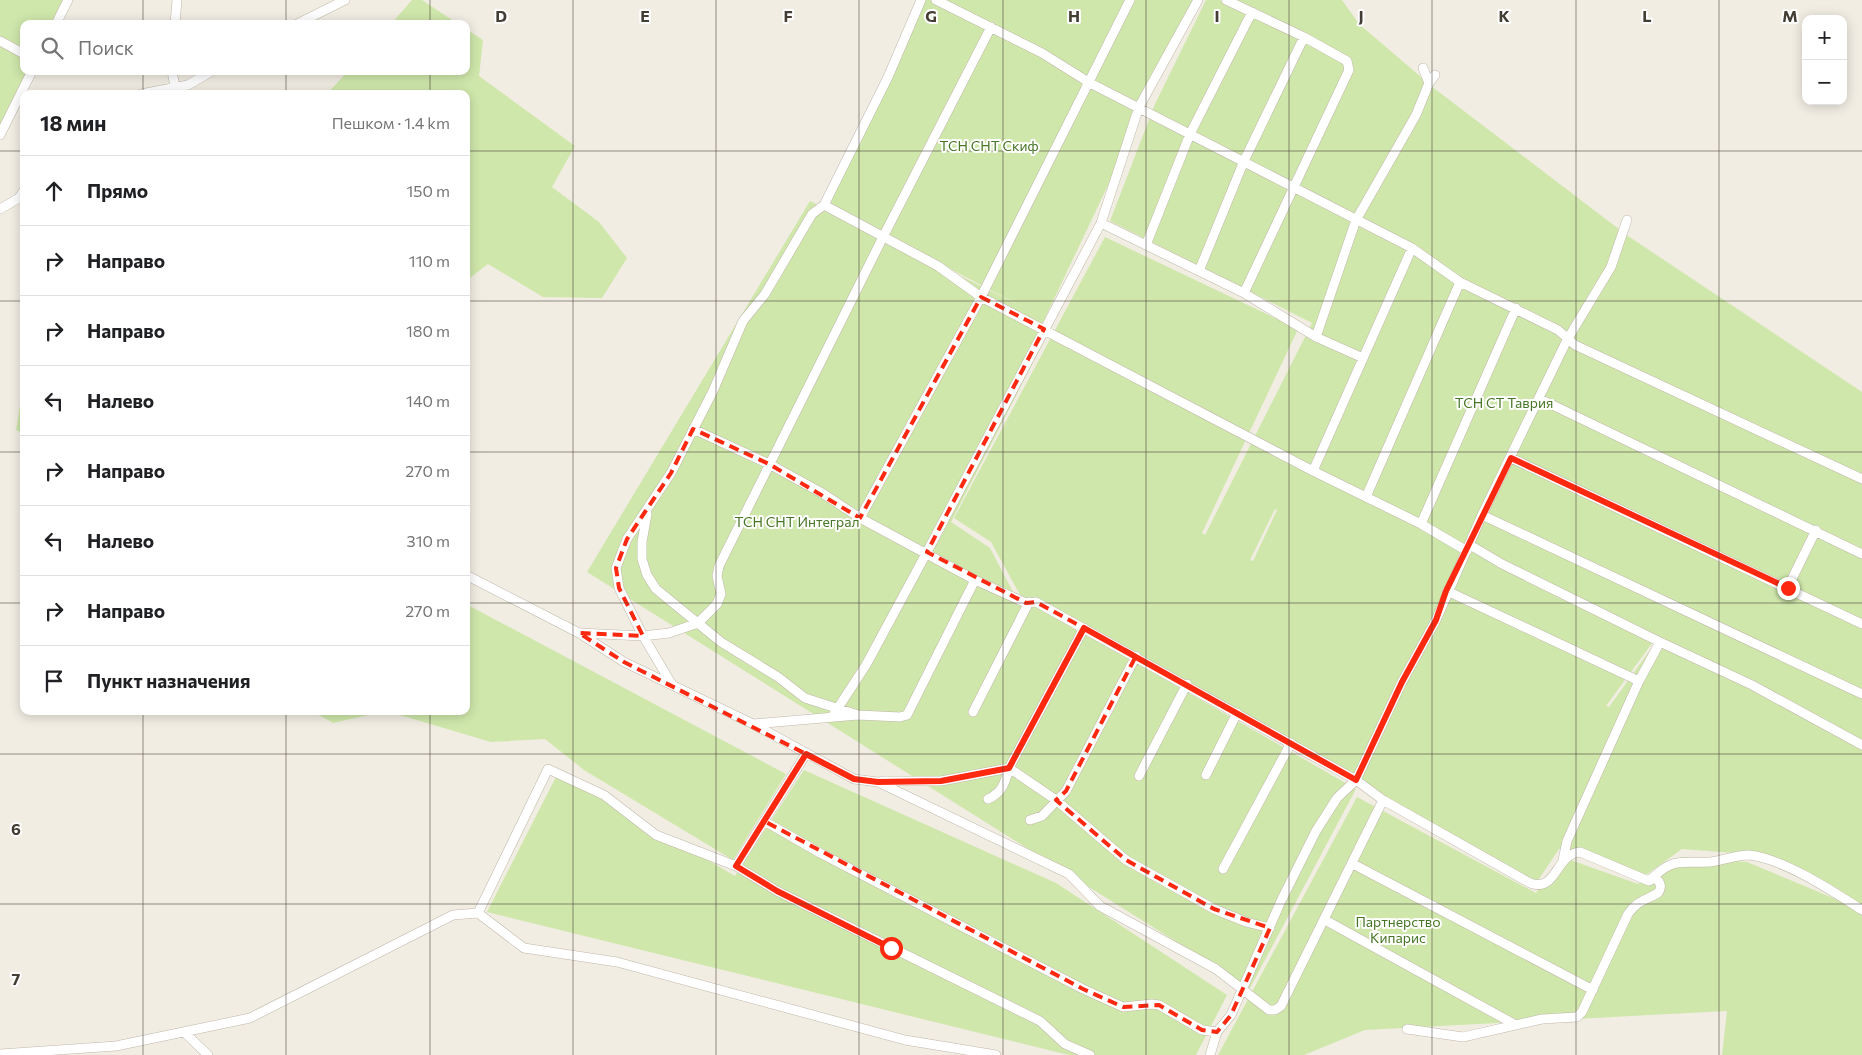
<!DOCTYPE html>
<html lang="ru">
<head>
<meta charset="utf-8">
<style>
	body { margin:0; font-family:Commissioner,sans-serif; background:#f6f6f6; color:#202124 }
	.controls { position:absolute; right:15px; top:15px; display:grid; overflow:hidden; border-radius:10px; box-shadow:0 2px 12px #0003 }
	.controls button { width:45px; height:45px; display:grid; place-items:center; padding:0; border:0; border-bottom:1px solid #e0e0e0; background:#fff; color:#202124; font:25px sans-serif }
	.stop { position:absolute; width:15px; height:15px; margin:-11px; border:4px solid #fd2810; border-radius:50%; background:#fff }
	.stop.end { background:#fd2810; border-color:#fff; box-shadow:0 1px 5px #0008 }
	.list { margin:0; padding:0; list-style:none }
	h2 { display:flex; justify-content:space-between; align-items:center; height:65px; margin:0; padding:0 20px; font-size:21px }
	h2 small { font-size:16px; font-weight:400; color:#757577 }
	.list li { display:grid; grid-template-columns:32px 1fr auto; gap:15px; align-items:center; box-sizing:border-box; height:70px; padding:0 20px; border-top:1px solid #e0e0e0 }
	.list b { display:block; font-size:19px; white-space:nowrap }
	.list em { font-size:16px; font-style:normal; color:#757577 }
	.icon { flex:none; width:28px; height:28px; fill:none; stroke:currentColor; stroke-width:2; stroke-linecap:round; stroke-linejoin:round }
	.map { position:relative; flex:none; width:1862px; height:1055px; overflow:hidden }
	.search { position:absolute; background:#fff; box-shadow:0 2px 12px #0003; left:20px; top:20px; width:450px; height:55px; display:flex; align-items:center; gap:12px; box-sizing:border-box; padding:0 18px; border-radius:10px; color:#757577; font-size:19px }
	.panel { position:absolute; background:#fff; box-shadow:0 2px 12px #0003; left:20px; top:90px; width:450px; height:625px; border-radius:10px }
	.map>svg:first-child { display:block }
</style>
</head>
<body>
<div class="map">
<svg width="1862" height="1055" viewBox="0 0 1862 1055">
	<rect width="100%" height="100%" fill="#f2ede3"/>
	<path fill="#cfe7ab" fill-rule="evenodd" d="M0 0H68L56 24H24V71H31L0 133Z
		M412 0H422L458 24H391Z
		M923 0H1196L1045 318 1054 322 951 522 990 548 1013 592 1356 789 1250 988 587 572 810 201 1035 313 821 202Z
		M1206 0H1342L1359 24 1435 89 1628 236 1862 392V905L1747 854 1682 849 1643 877 1559 849 1535 885 1020 595 991 542 954 518 1105 237 1298 329 1202 533 1205 535 1312 323 1110 221 1155 104ZM1275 509 1277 510 1253 561 1250 560ZM1653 642 1655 643 1609 707 1606 706Z
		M466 29 483 40 479 76 575 146 552 187 599 222 627 258 602 298 543 297 488 264 466 281V94H327L348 71H466Z
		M24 382V434L16 430Z
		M466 604 786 774 733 860 584 770 545 739 491 742 386 711 333 723 312 711H466Z
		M804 770 1056 883 1227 995 1196 1055H1069L487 912 558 773 735 876Z
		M1357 797 1536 893 1562 857 1638 884 1682 857 1747 862 1862 910V1055H1722L1727 1011 1365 1030 1304 1055H1218Z"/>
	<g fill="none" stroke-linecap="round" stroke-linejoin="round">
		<g stroke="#c0b7a9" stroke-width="10">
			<path id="street" d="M936 0 1042 53 1090 83 1412 248 1460 282 1558 330 1575 345 1862 479
				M1226 0 1304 37 1347 61 1349 70 1244 293
				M56 24 68 0
				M175 24 177 0
				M297 24 345 0
				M0 41 24 54
				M1423 68 1429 83
				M172 71 175 87
				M141 94 188 85 212 71
				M0 135 32 71
				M824 205 938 266 981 297 1313 471 1421 524 1467 551
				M0 209 19 198 24 190
				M1101 223 1244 293 1316 337 1363 358
				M1146 245 1190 134 1252 12
				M1199 271 1244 161 1304 37
				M1316 337 1356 220 1416 115 1429 83 1435 75
				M1540 399 1862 554
				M693 429 769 464 822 493 860 518 975 580 1026 603 1036 602 1356 780 1383 800 1530 883C1557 893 1555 854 1580 852L1649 881 1655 878C1661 882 1662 888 1658 893 1644 901 1638 900 1628 914L1582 1012 1577 1017 1542 1019 1463 1037 1407 1029
				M1511 458 1862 624
				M1313 471 1412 248
				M1366 497 1460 282
				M647 514 642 542V559L647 575 656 589 721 642 778 677 805 698 858 715
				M1482 515 1862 694
				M860 518 981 297 1130 0
				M1421 524 1516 308
				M1470 545 1502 564 1660 642 1752 685 1862 745
				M466 575 579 633 624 662 753 724 854 779 878 782 1069 874 1100 906 1216 969 1269 1010H1275L1281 1006 1383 800
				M1788 587 1816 530
				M1447 591 1639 681
				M580 633 643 636 669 633 698 623 717 604 721 594 717 576 719 566 883 237 991 27
				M671 683 643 636 619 588 616 568 627 539 671 473 713 391 743 321 765 294 812 214 824 205 888 77 921 0
				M973 712 1029 602
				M832 717 866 665 927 552 1101 223 1139 107 1198 0
				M753 724 858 715 900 717 907 715 975 580
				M1206 775 1237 713
				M1139 776 1187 684
				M882 781H941L1009 768 1056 800 1126 860 1214 909 1246 922 1270 928
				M988 799C1002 793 1005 783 1009 768L1084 628
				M1030 820 1042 816 1066 791 1136 656
				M764 821 820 853 1083 989 1123 1007 1152 1004 1159 1005 1202 1030 1217 1032
				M1563 860 1567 841 1639 681 1660 642
				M1353 864 1593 990
				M736 866 806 754
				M1223 869 1291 743
				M1650 880C1675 856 1679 864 1710 862 1722 861 1735 855 1748 855 1781 857 1834 892 1862 910
				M478 913 548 769 604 795 656 835 736 866 777 891 1040 1021 1065 1044 1090 1055
				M1325 920 1514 1024
				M184 1032 208 1055
				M0 1054 116 1046 250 1018 453 915 478 913 524 948 617 962 905 1040 996 1055
				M1210 1055 1217 1032 1231 1015 1281 901 1316 831 1337 798 1356 780 1402 682 1436 620 1482 515 1567 340 1611 267 1627 220"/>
		</g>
		<use href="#street" stroke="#fff" stroke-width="9"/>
	</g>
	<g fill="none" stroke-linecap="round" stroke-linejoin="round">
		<path stroke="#fd2810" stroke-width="6" d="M891 948 777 891 736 866 806 754 854 779 878 782 941 781 1009 768 1084 628 1356 780 1402 682 1436 620 1446 591 1511 458 1788 588"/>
	</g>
	<path fill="none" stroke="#fd2810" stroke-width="4" stroke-dasharray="10 6" stroke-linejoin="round" d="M981 297 1044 329 927 552 1026 603 1036 602 1136 656 1066 791 1056 800 1126 860 1214 909 1270 928 1231 1015 1217 1032 1202 1030 1159 1005 1123 1007 1083 989 764 821 806 754 624 662 579 633 643 636 619 588 616 568 627 539 671 473 693 429 769 464 860 518Z"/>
	<path fill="none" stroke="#443d34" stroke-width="1" stroke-opacity="0.55" d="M143 0V24M286 0V24M430 0V24M573 0V1055M716 0V1055M859 0V1055M1003 0V1055M1146 0V1055M1289 0V1055M1432 0V1055M1576 0V1055M1719 0V1055M143 71V94M286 71V94M430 71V94M0 151H24M466 151H1862M0 301H24M466 301H1862M0 452H24M466 452H1862M0 603H24M466 603H1862M143 711V1055M286 711V1055M430 711V1055M0 754H1862M0 904H1862"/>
	<g text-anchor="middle" stroke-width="4" stroke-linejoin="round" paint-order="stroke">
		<g font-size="14" fill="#487627" stroke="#fff">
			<text x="989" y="151">ТСН СНТ Скиф</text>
			<text x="1504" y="408">ТСН СТ Таврия</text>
			<text x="797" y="527">ТСН СНТ Интеграл</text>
			<text x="1398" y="927">Партнерство<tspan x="1398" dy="16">Кипарис</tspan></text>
		</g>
	</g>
	<g font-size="16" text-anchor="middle" font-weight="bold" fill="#443d34" stroke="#fff" stroke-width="4" stroke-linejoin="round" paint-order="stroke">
		<text x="501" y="22">D</text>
		<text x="645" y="22">E</text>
		<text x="788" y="22">F</text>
		<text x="931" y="22">G</text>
		<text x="1074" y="22">H</text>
		<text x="1217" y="22">I</text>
		<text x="1361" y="22">J</text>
		<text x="1504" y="22">K</text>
		<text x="1647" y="22">L</text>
		<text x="1790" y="22">M</text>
		<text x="16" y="835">6</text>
		<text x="16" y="985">7</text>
	</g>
</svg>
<div class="controls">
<button>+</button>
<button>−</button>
</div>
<div class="stop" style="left:891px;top:948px"></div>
<div class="stop end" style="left:1788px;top:588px"></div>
<div class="search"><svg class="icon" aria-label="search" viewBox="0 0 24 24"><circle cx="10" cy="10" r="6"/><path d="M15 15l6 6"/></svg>Поиск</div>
<section class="panel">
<h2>18 мин<small>Пешком · 1.4 km</small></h2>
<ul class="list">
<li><svg class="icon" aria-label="ahead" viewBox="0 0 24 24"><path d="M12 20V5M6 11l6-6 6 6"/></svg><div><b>Прямо</b></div><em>150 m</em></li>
<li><svg class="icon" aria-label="right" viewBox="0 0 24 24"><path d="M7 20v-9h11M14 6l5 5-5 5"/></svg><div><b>Направо</b></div><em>110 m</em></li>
<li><svg class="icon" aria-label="right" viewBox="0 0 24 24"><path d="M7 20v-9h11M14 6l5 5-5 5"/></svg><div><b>Направо</b></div><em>180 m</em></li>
<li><svg class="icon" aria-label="left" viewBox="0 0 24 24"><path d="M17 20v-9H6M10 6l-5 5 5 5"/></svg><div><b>Налево</b></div><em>140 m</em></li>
<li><svg class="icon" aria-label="right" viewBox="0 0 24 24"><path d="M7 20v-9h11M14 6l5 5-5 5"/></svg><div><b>Направо</b></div><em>270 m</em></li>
<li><svg class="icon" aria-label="left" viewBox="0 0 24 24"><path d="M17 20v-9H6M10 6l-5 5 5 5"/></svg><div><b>Налево</b></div><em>310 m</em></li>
<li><svg class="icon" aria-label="right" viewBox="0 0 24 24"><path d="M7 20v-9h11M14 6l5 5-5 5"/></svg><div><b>Направо</b></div><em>270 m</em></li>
<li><svg class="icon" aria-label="arrive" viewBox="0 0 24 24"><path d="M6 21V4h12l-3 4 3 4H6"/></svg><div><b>Пункт назначения</b></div></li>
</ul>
</section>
</div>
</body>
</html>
